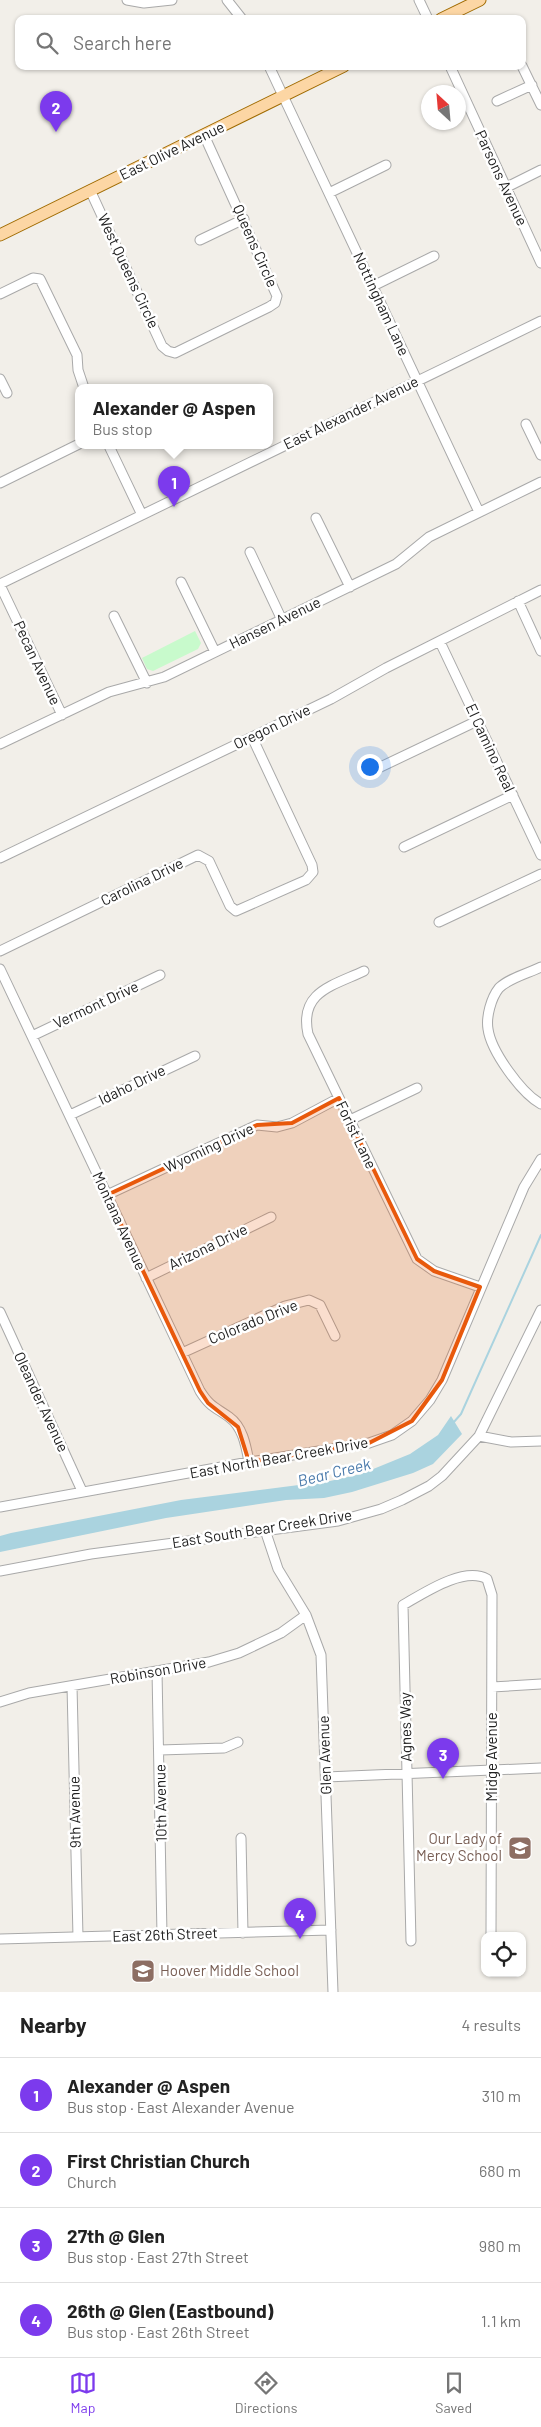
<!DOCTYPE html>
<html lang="en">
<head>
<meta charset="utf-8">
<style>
	body { margin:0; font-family:Barlow,sans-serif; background:#f6f6f6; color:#222 }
	.controls { position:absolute; right:15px; bottom:15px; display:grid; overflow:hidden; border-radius:10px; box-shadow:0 1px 4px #0004 }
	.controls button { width:45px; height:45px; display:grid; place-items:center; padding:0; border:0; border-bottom:1px solid #e0e0e0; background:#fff; color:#222; font:25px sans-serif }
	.compass { position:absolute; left:421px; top:85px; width:45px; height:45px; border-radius:50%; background:#fff; box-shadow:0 1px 4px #0004; rotate:334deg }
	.you { position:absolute; left:369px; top:766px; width:18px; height:18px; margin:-12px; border:4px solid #fff; border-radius:50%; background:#1a73e8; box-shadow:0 0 0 8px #1a73e833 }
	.badge { display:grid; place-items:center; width:32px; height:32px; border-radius:50%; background:#7c3aed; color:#fff; font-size:16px; font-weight:700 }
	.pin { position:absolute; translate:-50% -41px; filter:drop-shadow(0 1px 2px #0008) }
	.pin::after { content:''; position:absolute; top:26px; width:18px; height:15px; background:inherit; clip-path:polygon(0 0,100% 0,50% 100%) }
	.popup { position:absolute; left:75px; top:384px; width:198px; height:65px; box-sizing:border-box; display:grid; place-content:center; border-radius:10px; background:#fff; filter:drop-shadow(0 1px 4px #0005); font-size:16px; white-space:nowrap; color:#767676 }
	.popup b { font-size:19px; color:#222 }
	.popup::after { content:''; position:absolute; left:50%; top:100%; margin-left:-10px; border:10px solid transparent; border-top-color:#fff }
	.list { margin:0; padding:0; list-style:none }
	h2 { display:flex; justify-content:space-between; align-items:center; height:65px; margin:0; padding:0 20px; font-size:21px }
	h2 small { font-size:16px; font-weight:400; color:#767676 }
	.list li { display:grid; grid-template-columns:32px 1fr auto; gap:15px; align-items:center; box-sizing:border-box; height:75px; padding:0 20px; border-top:1px solid #e0e0e0 }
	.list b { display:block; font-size:19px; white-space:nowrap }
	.list p { margin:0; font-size:16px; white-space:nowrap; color:#767676 }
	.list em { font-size:16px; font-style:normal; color:#767676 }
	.icon { flex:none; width:28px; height:28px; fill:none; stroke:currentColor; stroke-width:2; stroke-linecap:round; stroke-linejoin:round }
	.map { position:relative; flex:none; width:541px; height:1992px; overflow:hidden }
	.search { position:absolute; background:#fff; box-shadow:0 1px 4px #0004; left:15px; right:15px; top:15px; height:55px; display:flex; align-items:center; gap:12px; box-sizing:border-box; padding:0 18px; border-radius:10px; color:#767676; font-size:19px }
	.sheet { height:365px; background:#fff }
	nav { display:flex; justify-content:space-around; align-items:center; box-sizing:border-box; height:70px; border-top:1px solid #e0e0e0; background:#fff; font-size:14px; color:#767676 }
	nav a { display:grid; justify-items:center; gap:2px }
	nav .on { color:#7c3aed }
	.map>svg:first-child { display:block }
</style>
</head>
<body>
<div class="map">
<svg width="541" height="1992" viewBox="0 0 541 1992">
	<rect width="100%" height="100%" fill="#f2efe9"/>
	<path fill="#c8facc" d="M195 631 201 643 198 649 153 671 147 669 142 658Z"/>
	<path fill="#aad3df" d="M451 1416 462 1434 433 1464 413 1473 352 1492 324 1498 286 1500 166 1518 0 1552V1536L11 1533 181 1500 330 1481 361 1474 410 1454 438 1435Z"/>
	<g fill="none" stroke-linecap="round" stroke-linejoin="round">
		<path stroke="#aad3df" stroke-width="2" d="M453 1423 461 1414 541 1235"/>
		<g stroke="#a9a9a9" stroke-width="11">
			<path id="minor" d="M127 0 144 3 172 0
				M227 0 242 19
				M419 0 428 19
				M269 66 479 512
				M450 66 541 263
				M522 66 541 105
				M497 101 532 85
				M505 188 541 170
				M90 190 162 346 168 351 175 353 269 307 275 303 277 296 204 135
				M329 193 386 165
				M200 240 244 219
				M373 286 434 256
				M0 294 33 278 40 279 77 355 78 370 84 388
				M0 379 7 393
				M526 424 541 455
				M109 446 142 515
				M0 483 79 444
				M316 518 350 587
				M250 552 282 620
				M181 582 215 652
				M0 584 541 321
				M0 585 62 715
				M518 601 541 651
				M114 616 147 683
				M440 642 541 855
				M0 744 109 692 164 677 396 564 429 537 541 482
				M370 772 477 721
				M404 847 513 795
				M0 858 331 699 386 668 541 590
				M439 922 541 874
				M0 951 198 855 209 861 230 906 236 911 306 880 313 872 312 865 252 737
				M541 967C529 973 509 978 499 988 491 998 486 1017 488 1029 491 1051 521 1093 541 1104
				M0 969 200 1391C210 1407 215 1407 229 1417 243 1427 246 1446 249 1462
				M364 971C332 986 299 992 308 1034L417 1259 434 1271 480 1287
				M32 1036 160 975
				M70 1115 195 1056
				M350 1120 417 1088
				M107 1195 257 1125 277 1127 292 1123 339 1098
				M146 1278 271 1217
				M0 1312 82 1491
				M182 1353 285 1306 309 1300 320 1305 335 1336
				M479 1436 511 1442 541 1441
				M0 1507 249 1462 369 1443 392 1435 412 1421 430 1400 442 1380 524 1187 541 1159
				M265 1530 278 1569 306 1615 321 1655 333 1992
				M0 1571 91 1554 338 1521 381 1509 402 1500 429 1486 442 1476 479 1436 541 1310
				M157 1671 162 1935
				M72 1686 78 1937
				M492 1687 541 1684
				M0 1702 29 1693 209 1662 239 1653 281 1633 306 1615
				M160 1750 224 1748 238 1742
				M326 1777 541 1768
				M241 1838 243 1933
				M0 1939 331 1930
				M411 1941 403 1605C424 1593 464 1566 487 1579L492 1595 491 1936"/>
		</g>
		<g stroke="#a06b00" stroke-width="13">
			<path id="major" d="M441 19 480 0
				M0 235 344 66"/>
		</g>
		<use href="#minor" stroke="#fff" stroke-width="9"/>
		<use href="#major" stroke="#fcd6a4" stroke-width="11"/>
	</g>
	<path fill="#e8590c" fill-opacity="0.2" stroke="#e8590c" stroke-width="4" stroke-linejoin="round" d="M339 1098 417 1259 434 1271 480 1287 442 1380 412 1421 369 1443 249 1462 238 1427 208 1403 200 1391 107 1195 257 1125 292 1123Z"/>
	<defs>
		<g id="school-square" transform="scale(1.25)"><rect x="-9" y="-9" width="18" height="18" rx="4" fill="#8d6e63" stroke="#fff"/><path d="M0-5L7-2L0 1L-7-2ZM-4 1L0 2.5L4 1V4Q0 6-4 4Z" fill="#fff"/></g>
	</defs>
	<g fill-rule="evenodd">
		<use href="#school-square" x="520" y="1848"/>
		<use href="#school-square" x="143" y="1971"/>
	</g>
	<g text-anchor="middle" stroke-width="5" stroke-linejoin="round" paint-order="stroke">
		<g font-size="15" fill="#222" stroke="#fff">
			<text transform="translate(172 151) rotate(-26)" y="5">East Olive Avenue</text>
			<text transform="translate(501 178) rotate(65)" y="5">Parsons Avenue</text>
			<text transform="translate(255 246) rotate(66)" y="5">Queens Circle</text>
			<text transform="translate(128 271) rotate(65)" y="5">West Queens Circle</text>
			<text transform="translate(381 304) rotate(65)" y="5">Nottingham Lane</text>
			<text transform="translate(351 413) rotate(-26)" y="5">East Alexander Avenue</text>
			<text transform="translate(275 623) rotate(-26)" y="5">Hansen Avenue</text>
			<text transform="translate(37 663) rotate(65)" y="5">Pecan Avenue</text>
			<text transform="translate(272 727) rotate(-26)" y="5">Oregon Drive</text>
			<text transform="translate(490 748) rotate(65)" y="5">El Camino Real</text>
			<text transform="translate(142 882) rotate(-26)" y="5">Carolina Drive</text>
			<text transform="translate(96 1005) rotate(-25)" y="5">Vermont Drive</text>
			<text transform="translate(132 1085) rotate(-26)" y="5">Idaho Drive</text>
			<text transform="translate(356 1135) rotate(64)" y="5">Forist Lane</text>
			<text transform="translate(209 1148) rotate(-25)" y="5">Wyoming Drive</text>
			<text transform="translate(119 1221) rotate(65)" y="5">Montana Avenue</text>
			<text transform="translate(208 1247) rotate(-26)" y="5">Arizona Drive</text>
			<text transform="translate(253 1322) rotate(-22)" y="5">Colorado Drive</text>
			<text transform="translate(41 1402) rotate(65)" y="5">Oleander Avenue</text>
			<text transform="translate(279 1458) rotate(-10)" y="5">East North Bear Creek Drive</text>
			<text transform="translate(262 1529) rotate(-9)" y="5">East South Bear Creek Drive</text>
			<text transform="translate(158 1671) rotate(-10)" y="5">Robinson Drive</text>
			<text transform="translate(406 1727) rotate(-91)" y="5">Agnes Way</text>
			<text transform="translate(325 1755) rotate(-92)" y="5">Glen Avenue</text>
			<text transform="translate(492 1757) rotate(-90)" y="5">Midge Avenue</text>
			<text transform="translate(161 1803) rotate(-91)" y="5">10th Avenue</text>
			<text transform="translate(75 1812) rotate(-91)" y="5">9th Avenue</text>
			<text transform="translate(165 1935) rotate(-2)" y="5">East 26th Street</text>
		</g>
		<g font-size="15" fill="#785e54" stroke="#fff" text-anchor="end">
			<text x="502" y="1844">Our Lady of<tspan x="502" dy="17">Mercy School</tspan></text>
			<text x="160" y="1976" text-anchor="start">Hoover Middle School</text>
		</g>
		<g font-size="16" font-style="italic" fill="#4a7aab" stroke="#fff">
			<text transform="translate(334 1472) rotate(-14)" y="6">Bear Creek</text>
		</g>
	</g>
</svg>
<div class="controls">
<button><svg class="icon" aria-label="locate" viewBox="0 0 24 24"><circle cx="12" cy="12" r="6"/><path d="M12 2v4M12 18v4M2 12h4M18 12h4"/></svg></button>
</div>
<svg class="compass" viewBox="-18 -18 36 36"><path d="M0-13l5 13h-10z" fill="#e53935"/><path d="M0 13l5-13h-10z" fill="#767676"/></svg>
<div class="you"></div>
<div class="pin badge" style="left:174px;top:507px">1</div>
<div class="popup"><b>Alexander @ Aspen</b>Bus stop</div>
<div class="pin badge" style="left:56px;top:132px">2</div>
<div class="pin badge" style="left:443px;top:1779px">3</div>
<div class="pin badge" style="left:300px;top:1939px">4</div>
<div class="search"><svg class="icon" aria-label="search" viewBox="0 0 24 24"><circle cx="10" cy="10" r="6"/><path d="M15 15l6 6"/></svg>Search here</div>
</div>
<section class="sheet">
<h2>Nearby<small>4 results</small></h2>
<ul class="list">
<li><span class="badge">1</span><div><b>Alexander @ Aspen</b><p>Bus stop · East Alexander Avenue</p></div><em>310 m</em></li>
<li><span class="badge">2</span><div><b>First Christian Church</b><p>Church</p></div><em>680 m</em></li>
<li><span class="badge">3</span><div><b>27th @ Glen</b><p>Bus stop · East 27th Street</p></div><em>980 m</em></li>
<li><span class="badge">4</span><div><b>26th @ Glen (Eastbound)</b><p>Bus stop · East 26th Street</p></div><em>1.1 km</em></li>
</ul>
</section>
<nav>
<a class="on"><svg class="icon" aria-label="map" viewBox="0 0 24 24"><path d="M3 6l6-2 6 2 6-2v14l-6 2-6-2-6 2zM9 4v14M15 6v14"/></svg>Map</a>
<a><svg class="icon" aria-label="directions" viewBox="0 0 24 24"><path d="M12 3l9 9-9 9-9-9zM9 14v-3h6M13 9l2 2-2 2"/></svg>Directions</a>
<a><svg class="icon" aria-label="saved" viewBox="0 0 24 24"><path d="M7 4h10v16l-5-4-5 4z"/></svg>Saved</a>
</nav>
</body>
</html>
